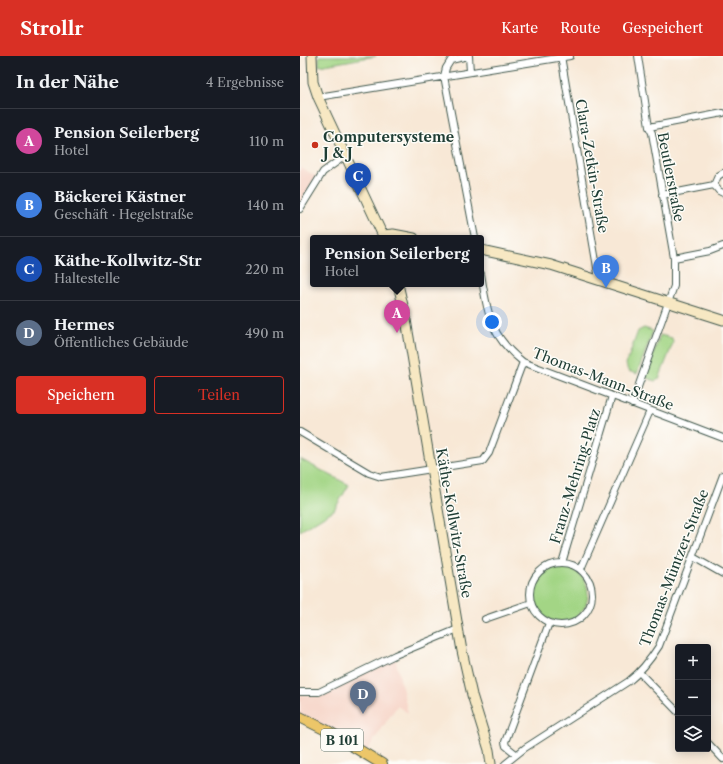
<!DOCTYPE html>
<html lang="de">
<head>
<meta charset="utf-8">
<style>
	body { margin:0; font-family:"Libre Caslon Text",serif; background:#20242c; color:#f1f3f6 }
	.controls { position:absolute; right:12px; bottom:12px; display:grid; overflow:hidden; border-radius:4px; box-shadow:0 2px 10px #0003 }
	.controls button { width:36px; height:36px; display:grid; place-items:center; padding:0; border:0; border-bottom:1px solid #363941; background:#171b24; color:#f1f3f6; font:20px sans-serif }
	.you { position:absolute; left:192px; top:266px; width:14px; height:14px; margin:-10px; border:3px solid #fff; border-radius:50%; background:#1a73e8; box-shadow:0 0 0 6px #1a73e833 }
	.badge { display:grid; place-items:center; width:26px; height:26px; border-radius:50%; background:#d93025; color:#fff; font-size:13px; font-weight:700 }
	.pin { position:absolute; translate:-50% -33px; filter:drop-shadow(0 1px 2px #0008) }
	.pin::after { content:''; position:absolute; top:21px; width:14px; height:12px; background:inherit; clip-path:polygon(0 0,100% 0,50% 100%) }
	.popup { position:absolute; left:10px; top:179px; width:174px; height:52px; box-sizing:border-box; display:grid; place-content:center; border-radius:4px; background:#171b24; filter:drop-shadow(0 1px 3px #0005); font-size:13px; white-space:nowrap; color:#9ea1a6 }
	.popup b { font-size:15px; color:#f1f3f6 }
	.popup::after { content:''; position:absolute; left:50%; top:100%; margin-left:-8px; border:8px solid transparent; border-top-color:#171b24 }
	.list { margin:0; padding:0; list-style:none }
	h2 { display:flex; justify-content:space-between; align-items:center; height:52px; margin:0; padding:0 16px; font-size:17px }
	h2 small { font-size:13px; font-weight:400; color:#9ea1a6 }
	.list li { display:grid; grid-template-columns:26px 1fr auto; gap:12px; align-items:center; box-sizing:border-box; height:64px; padding:0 16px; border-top:1px solid #363941 }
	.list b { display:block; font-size:15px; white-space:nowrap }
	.list p { margin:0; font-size:13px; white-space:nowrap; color:#9ea1a6 }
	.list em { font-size:13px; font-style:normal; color:#9ea1a6 }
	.actions { display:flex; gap:8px; padding:12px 16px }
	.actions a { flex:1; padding:9px 0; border:1px solid #d93025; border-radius:4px; text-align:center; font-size:14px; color:#d93025 }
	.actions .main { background:#d93025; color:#fff }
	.icon { flex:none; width:22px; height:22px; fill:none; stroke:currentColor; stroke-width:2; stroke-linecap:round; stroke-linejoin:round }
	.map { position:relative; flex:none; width:423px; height:708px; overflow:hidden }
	header { display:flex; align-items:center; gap:24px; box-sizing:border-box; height:56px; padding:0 20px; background:#d93025; color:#fff }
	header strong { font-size:19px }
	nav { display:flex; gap:22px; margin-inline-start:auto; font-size:14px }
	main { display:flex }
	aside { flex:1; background:#171b24 }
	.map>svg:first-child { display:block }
</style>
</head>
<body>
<header>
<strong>Strollr</strong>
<nav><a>Karte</a><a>Route</a><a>Gespeichert</a></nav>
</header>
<main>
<aside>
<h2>In der Nähe<small>4 Ergebnisse</small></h2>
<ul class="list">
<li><span class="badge" style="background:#d1479c">A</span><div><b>Pension Seilerberg</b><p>Hotel</p></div><em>110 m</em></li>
<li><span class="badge" style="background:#3f7fe0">B</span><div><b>Bäckerei Kästner</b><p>Geschäft · Hegelstraße</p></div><em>140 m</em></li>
<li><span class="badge" style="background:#1a4fb4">C</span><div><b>Käthe-Kollwitz-Str</b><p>Haltestelle</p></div><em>220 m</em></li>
<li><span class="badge" style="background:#5c6f8a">D</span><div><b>Hermes</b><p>Öffentliches Gebäude</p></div><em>490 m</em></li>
</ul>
<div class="actions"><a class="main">Speichern</a><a>Teilen</a></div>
</aside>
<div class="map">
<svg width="423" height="708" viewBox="0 0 423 708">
	<rect width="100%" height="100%" fill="#fdfcf7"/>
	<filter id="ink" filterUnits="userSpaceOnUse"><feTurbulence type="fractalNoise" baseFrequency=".025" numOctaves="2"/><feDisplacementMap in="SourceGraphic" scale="8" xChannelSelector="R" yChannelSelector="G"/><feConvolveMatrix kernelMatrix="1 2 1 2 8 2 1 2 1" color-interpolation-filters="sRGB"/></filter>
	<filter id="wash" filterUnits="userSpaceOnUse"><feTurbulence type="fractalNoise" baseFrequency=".012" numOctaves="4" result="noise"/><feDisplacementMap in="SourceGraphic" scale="16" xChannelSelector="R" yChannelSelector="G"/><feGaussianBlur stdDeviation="0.9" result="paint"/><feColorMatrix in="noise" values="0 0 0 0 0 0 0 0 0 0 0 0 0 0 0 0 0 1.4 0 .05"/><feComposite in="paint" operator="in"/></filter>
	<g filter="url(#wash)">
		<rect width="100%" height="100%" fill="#f8e8d6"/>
		<path fill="#f6d2c4" d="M0 111 17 121 0 149Z
			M95 601 108 657 97 650 66 696 0 661V639L22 640 23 635Z"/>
		<path fill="#a3d585" stroke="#61895c" d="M19 0H76L19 10Z
			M344 272 353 275 337 318 328 315 326 308 338 275Z
			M360 279 372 282 373 287 359 323 355 325 345 321Z
			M0 403 49 429 34 454 0 475Z
			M232 538a28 28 0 1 1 56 0a28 28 0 1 1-56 0Z"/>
	</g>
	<g filter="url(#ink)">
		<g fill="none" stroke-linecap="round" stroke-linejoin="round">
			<g stroke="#40574c" stroke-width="8">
				<path id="street" d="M168 0 151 4 146 12 144 20 175 182
					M169 0 170 16
					M261 0 299 223
					M18 41 270 0
					M349 71 423 57
					M423 117 418 120 414 129 419 135 423 137
					M362 139 414 129
					M0 153 23 116 45 100
					M374 202 410 195 423 190
					M181 218C188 258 189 279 223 306L423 382
					M332 348 374 230V202L352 77 349 71 338 0
					M0 376 69 417 81 421 183 405 189 397 223 306
					M393 501 423 518
					M230 538a31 31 0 1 1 62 0a31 31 0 1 1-62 0Z
					M262 507 312 340
					M281 513 350 355
					M185 563 231 547
					M340 617 378 656
					M0 636H19L95 599 158 573
					M408 687 423 703
					M216 698 206 690 205 686 249 567
					M205 708 225 692 329 625C342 615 350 604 359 590L423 419"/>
			</g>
			<g stroke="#40574c" stroke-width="11">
				<path id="secondary" d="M12 0 13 26 18 41 84 182
					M83 179 93 178 114 182
					M181 194 251 209 423 264
					M98 228 105 258 162 595 172 639 189 694 191 708"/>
			</g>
			<g stroke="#40574c" stroke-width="12">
				<path id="primary" d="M0 661 28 675 82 708"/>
			</g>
			<use href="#street" stroke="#fff" stroke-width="6"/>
			<use href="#secondary" stroke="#f7e8c3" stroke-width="9"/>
			<use href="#primary" stroke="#ecc669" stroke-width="10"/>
		</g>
	</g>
	<circle fill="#c8321e" stroke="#fdfcf7" stroke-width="1.5" cx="15" cy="89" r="4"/>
	<g text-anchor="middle" stroke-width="3" stroke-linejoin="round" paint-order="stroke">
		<rect fill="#fdfcf7" stroke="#62766e" stroke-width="1" x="21" y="673" width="42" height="22" rx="3"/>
		<g font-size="13" font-weight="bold" fill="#1f3d34">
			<text x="42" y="689">B 101</text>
		</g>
		<g font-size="14" font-weight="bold" fill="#1f3d34" stroke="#fdfcf7" text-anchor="start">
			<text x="23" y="86">Computersysteme<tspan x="23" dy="16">J &amp; J</tspan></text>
		</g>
		<g font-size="14" fill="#1f3d34" stroke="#fdfcf7">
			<text transform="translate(292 110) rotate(80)" y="5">Clara-Zetkin-Straße</text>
			<text transform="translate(371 121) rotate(79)" y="5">Beutlerstraße</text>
			<text transform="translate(303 323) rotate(21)" y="5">Thomas-Mann-Straße</text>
			<text transform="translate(275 420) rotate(-73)" y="5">Franz-Mehring-Platz</text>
			<text transform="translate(154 467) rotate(80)" y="5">Käthe-Kollwitz-Straße</text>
			<text transform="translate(374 512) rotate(-69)" y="5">Thomas-Müntzer-Straße</text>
		</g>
	</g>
</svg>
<div class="controls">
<button>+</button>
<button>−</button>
<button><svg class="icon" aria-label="layers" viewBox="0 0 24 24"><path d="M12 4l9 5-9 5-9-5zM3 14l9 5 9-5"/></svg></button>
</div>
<div class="you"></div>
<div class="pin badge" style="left:97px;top:277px;background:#d1479c">A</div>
<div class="popup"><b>Pension Seilerberg</b>Hotel</div>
<div class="pin badge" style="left:306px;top:232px;background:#3f7fe0">B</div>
<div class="pin badge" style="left:58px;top:140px;background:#1a4fb4">C</div>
<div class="pin badge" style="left:63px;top:658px;background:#5c6f8a">D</div>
</div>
</main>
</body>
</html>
